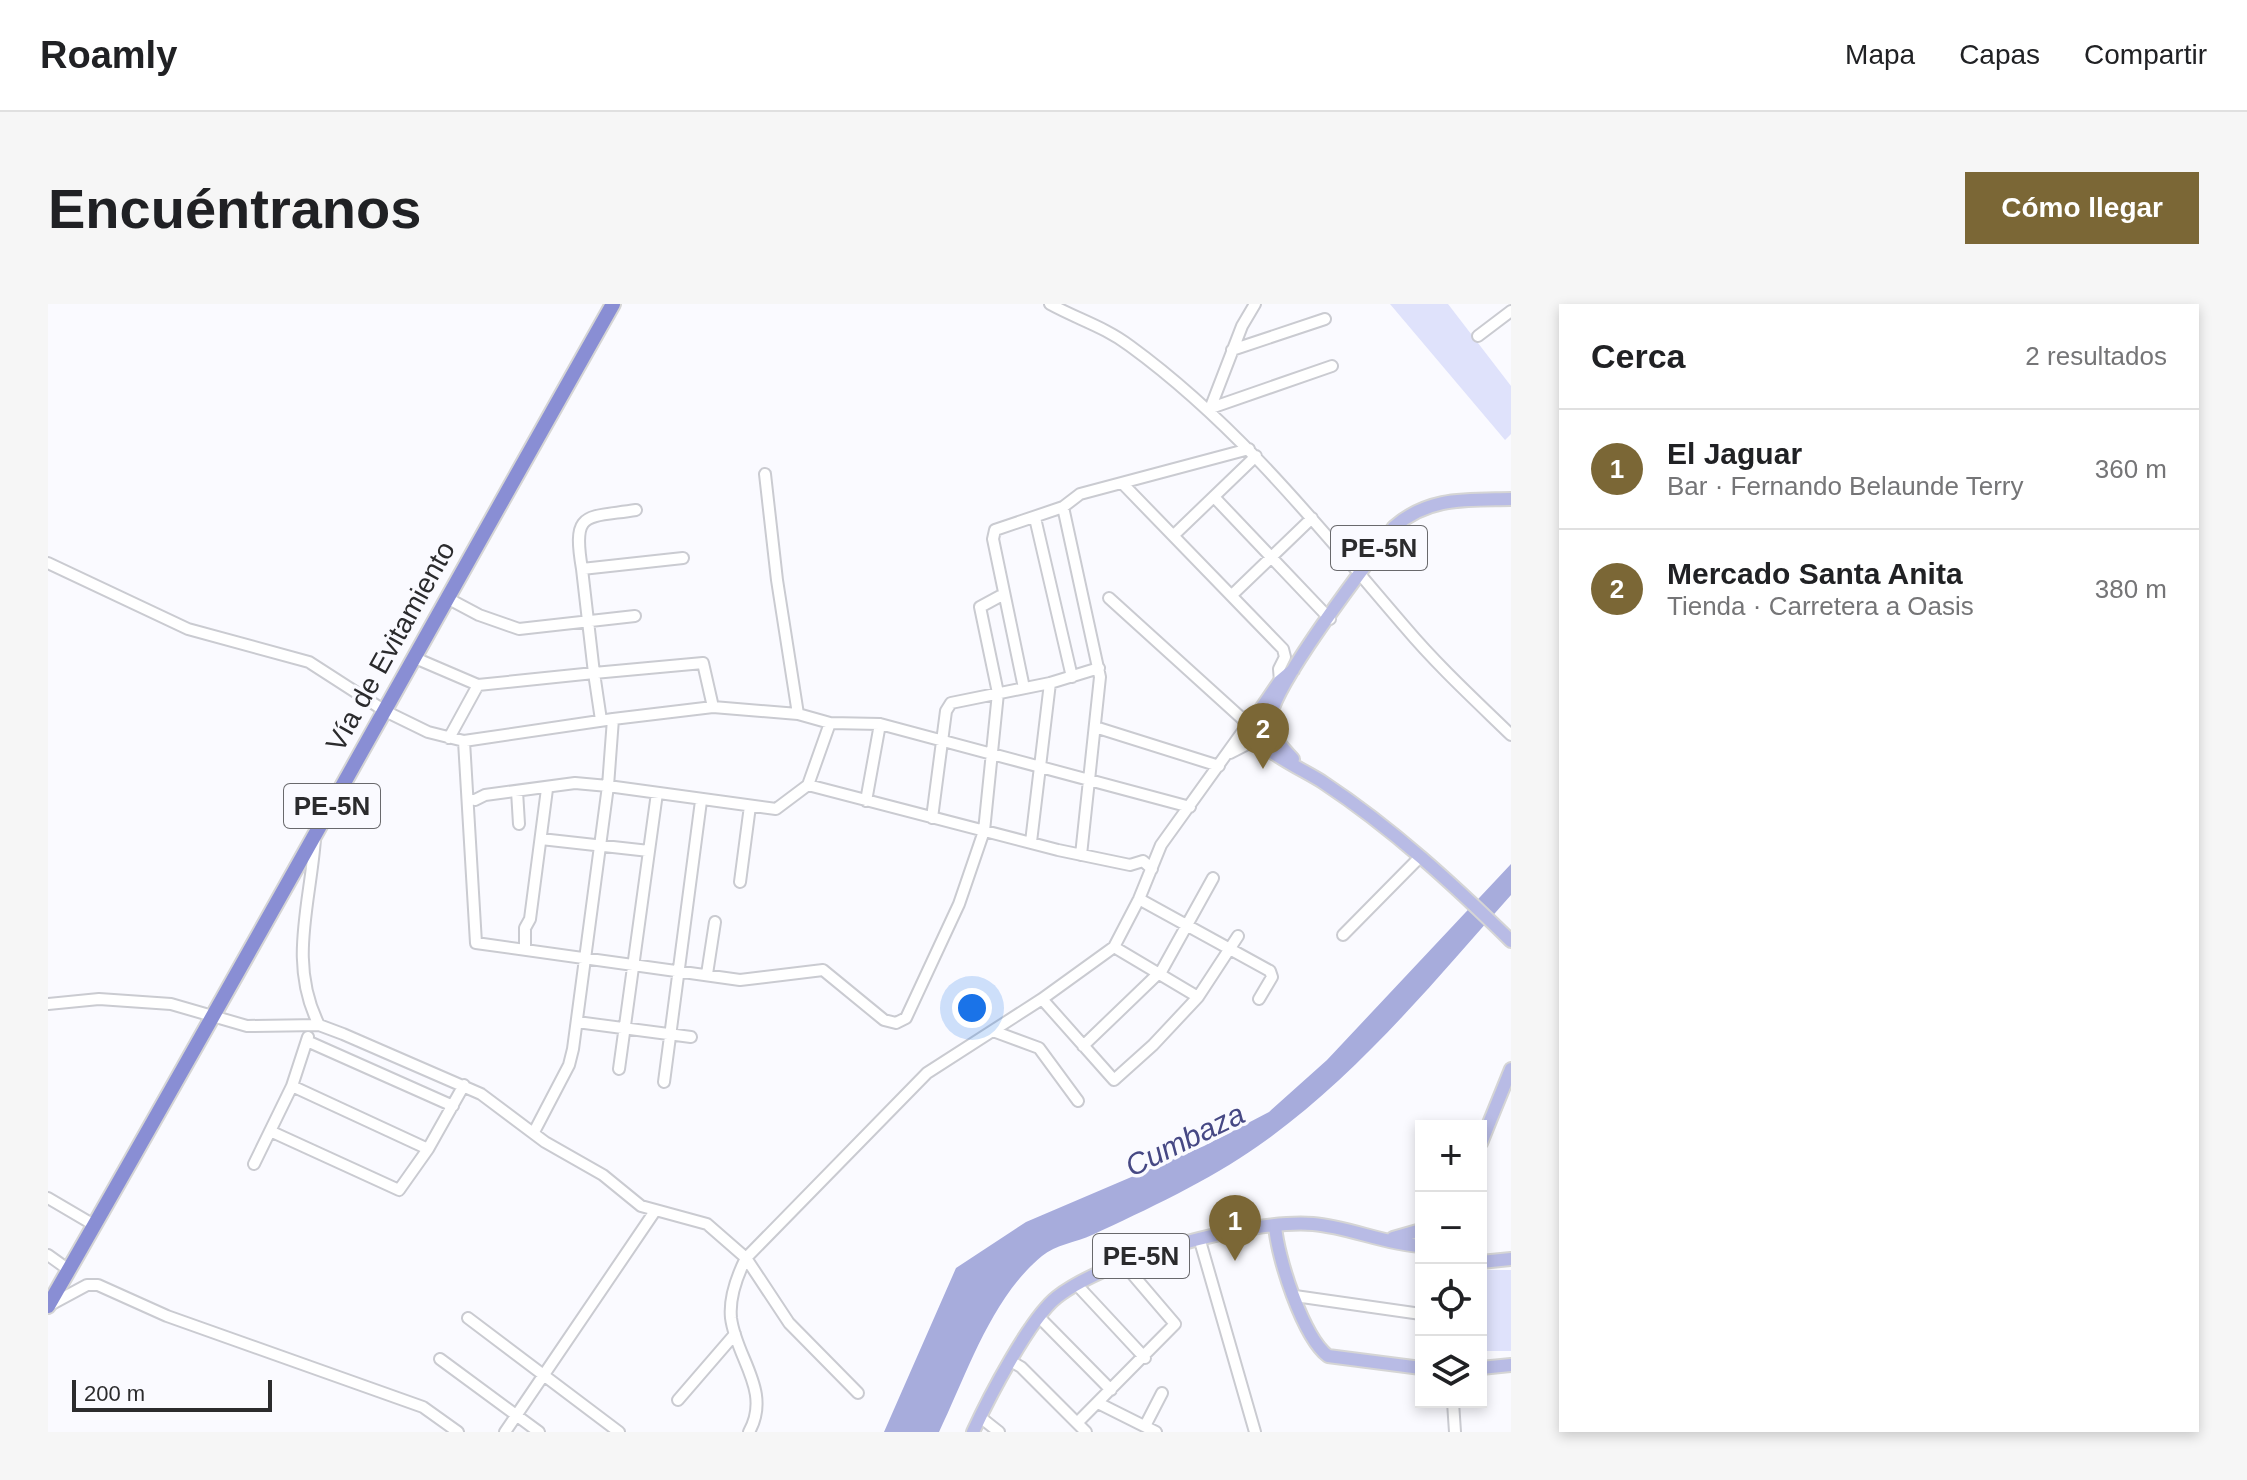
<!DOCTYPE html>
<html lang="es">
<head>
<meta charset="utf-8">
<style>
	body { margin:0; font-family:Arial,sans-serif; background:#f6f6f6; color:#202124 }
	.controls { position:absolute; right:24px; bottom:24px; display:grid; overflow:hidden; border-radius:0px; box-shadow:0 4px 12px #0003 }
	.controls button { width:72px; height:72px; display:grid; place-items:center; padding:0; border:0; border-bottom:2px solid #e0e0e0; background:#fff; color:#202124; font:40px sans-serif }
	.scale { position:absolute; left:24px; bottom:20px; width:200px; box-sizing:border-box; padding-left:8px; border:4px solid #2b2b2d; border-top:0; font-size:22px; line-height:28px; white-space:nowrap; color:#2b2b2d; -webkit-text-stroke:6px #fafaff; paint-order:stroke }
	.you { position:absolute; left:924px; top:704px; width:28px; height:28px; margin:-20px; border:6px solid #fff; border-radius:50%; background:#1a73e8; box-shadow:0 0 0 12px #1a73e833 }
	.badge { display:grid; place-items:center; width:52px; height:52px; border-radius:50%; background:#7b6736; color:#fff; font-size:26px; font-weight:700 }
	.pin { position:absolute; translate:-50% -66px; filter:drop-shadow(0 2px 4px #0008) }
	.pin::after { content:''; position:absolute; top:42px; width:28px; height:24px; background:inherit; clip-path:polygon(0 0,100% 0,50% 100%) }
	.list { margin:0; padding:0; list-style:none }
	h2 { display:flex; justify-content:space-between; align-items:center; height:104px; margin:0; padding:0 32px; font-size:34px }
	h2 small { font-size:26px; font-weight:400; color:#757577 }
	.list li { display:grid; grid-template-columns:52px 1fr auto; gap:24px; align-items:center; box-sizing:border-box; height:120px; padding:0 32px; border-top:2px solid #e0e0e0 }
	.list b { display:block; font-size:30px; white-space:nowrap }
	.list p { margin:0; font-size:26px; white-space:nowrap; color:#757577 }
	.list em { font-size:26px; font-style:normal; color:#757577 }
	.icon { flex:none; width:44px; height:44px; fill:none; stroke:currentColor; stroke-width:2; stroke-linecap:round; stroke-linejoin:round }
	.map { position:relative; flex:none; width:1463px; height:1128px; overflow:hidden; border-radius:0px }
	header { display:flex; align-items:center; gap:48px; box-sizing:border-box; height:112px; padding:0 40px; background:#fff; border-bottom:2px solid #e0e0e0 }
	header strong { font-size:38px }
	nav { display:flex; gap:44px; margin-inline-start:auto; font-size:28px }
	.intro { display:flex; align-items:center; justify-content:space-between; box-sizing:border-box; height:192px; padding:0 48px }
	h1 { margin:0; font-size:56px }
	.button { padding:20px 36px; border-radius:0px; background:#7b6736; color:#fff; font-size:28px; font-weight:700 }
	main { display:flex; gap:48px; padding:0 48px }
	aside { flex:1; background:#fff; border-radius:0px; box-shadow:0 4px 12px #0003 }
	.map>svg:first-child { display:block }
</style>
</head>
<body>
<header>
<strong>Roamly</strong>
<nav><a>Mapa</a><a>Capas</a><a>Compartir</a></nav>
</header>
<div class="intro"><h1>Encuéntranos</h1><a class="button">Cómo llegar</a></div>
<main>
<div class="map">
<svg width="1463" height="1128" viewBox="0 0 1463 1128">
	<rect width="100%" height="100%" fill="#fafaff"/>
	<path fill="#dfe2fb" d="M1342 0H1400L1463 82V130L1457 136Z
		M1433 966H1463V1047H1436Z"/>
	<path fill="#a7acdc" d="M1463 560V591C1384 680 1307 774 1210 842 1162 876 1098 906 1044 931 1029 938 1007 941 994 952 943 994 919 1070 891 1128H836L908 964 978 918 1156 842 1221 808 1279 756Z"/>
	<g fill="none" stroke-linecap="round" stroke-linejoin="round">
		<g stroke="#cacbd1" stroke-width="14">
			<path id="minor" d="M1002 0C1029 15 1057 23 1082 42 1189 120 1271 223 1357 323 1389 361 1427 396 1463 431
				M1430 32 1463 7
				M1184 46 1277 15
				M1163 104 1284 62
				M1162 105 1194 22 1207 0
				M717 170 729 276 750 410
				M1075 180 1235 345 1237 353 1231 365 1232 377
				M1166 193 1282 315
				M1015 203 1052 373 1033 551
				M987 214 1024 373
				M1127 230 1208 152
				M635 254 534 265 546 369 655 359 665 403
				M0 259 140 325 261 358 337 407 380 428 416 437 565 415 560 482 728 505 760 481 1010 546 1082 561 1095 557 1104 565
				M534 265C524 206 537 214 588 206
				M1184 291 1264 214
				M399 294 431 311 471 325 587 312
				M1061 294 1200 420
				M367 354 430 381 546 369 553 416
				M976 384 945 235 947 226 1015 203 1032 190 1201 145
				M565 415 665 403 750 410 782 419 832 420 1142 503
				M1047 423 1171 462
				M401 434 430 381
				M416 437 428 639 692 676 775 666 836 716 848 719 858 714 911 600 936 527 950 389 932 303 956 290
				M1182 449 1225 427
				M760 481 782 419
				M469 487 471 520
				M420 494 427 496 437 491 527 479 560 482 525 745 521 761 486 828
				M818 497 832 420
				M884 514 898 407 903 399 1002 379 1051 364
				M267 535C262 602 240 659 271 721
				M493 535 601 547
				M983 538 1002 379
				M692 578 702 502
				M1091 595 1222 667 1224 673 1211 695
				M1295 631 1371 554
				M477 645V624L482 615 499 485
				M659 670 667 618
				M1150 693 1190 632
				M994 695 1066 776 1105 741 1150 693 1066 643
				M0 700 51 695 123 700 199 722 271 721 295 730 433 790 497 838 555 871 593 902 659 920 698 954 879 769 994 695 1066 643 1091 595 1113 541 1200 420 1208 415 1222 417
				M529 718 643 733
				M945 727 991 744 1030 797
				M259 737 405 802
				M1035 742 1114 666 1165 574
				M571 765 609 489
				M616 778 653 497
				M244 782 380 845
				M222 827 351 886 380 845 416 781
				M206 860 244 782 260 733
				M0 894 46 921
				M1152 937 1207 1128
				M0 951 21 966
				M698 954C689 972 681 994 683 1014 688 1054 724 1087 701 1128
				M698 954 741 1019 810 1089
				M1029 981 1097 1054
				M1247 992 1373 1010
				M0 1002 39 981H50L119 1012 375 1103 410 1128
				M991 1013 1063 1086
				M420 1014 571 1128
				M392 1055 491 1128
				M964 1058 973 1063 1038 1128
				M630 1096 687 1030
				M1405 1098 1407 1128
				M1050 1099 1108 1128
				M932 1113 951 1128
				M1030 1118 1127 1020 1074 958
				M1097 1122 1114 1089
				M457 1128 607 907"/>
		</g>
		<g stroke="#d5d5d5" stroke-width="16">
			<path id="major" d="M1245 366 1232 377 1202 421C1204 444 1257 466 1276 479 1344 524 1405 580 1463 637
				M1245 455C1236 445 1223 433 1222 419 1219 387 1323 255 1346 223 1381 192 1420 196 1463 195
				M1433 839 1463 765
				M1227 921C1229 953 1255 1033 1280 1052L1373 1064
				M1345 934 1373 926
				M1433 958 1463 955
				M1433 1064 1463 1061
				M925 1128C940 1095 982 1014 1009 993 1059 954 1201 915 1265 920 1301 923 1337 940 1373 942"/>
		</g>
		<g stroke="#d5d5d5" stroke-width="18">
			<path id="highway" d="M0 1002C191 670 376 334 565 0"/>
		</g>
		<use href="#minor" stroke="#fff" stroke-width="10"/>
		<use href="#major" stroke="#b8bbe5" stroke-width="12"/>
		<use href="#highway" stroke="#898ed4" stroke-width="14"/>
	</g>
	<g text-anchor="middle" stroke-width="7" stroke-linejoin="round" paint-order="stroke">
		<g fill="#fafaff" stroke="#69696c" stroke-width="2">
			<rect x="1283" y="222" width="96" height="44" rx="6"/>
			<rect x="236" y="480" width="96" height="44" rx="6"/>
			<rect x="1045" y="930" width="96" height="44" rx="6"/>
		</g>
		<g font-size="26" font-weight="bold" fill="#2b2b2d">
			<text x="1331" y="253">PE-5N</text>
			<text x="284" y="511">PE-5N</text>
			<text x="1093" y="961">PE-5N</text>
		</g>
		<g font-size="28" fill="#2b2b2d" stroke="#fafaff">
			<text transform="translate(342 342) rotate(-61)" y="10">Vía de Evitamiento</text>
		</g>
		<g font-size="30" font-style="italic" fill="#464884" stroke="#fafaff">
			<text transform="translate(1137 836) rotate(-26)" y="10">Cumbaza</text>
		</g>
	</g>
</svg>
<div class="controls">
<button>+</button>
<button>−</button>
<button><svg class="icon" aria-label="locate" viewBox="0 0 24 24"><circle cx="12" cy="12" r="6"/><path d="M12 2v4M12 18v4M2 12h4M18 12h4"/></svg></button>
<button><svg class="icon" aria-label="layers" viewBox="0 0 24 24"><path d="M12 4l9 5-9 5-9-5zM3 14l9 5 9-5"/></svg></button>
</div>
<div class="scale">200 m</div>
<div class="you"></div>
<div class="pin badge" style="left:1187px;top:957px">1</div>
<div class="pin badge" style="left:1215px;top:465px">2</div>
</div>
<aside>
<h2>Cerca<small>2 resultados</small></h2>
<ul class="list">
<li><span class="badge">1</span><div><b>El Jaguar</b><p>Bar · Fernando Belaunde Terry</p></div><em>360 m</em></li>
<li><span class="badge">2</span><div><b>Mercado Santa Anita</b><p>Tienda · Carretera a Oasis</p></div><em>380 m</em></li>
</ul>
</aside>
</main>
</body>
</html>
